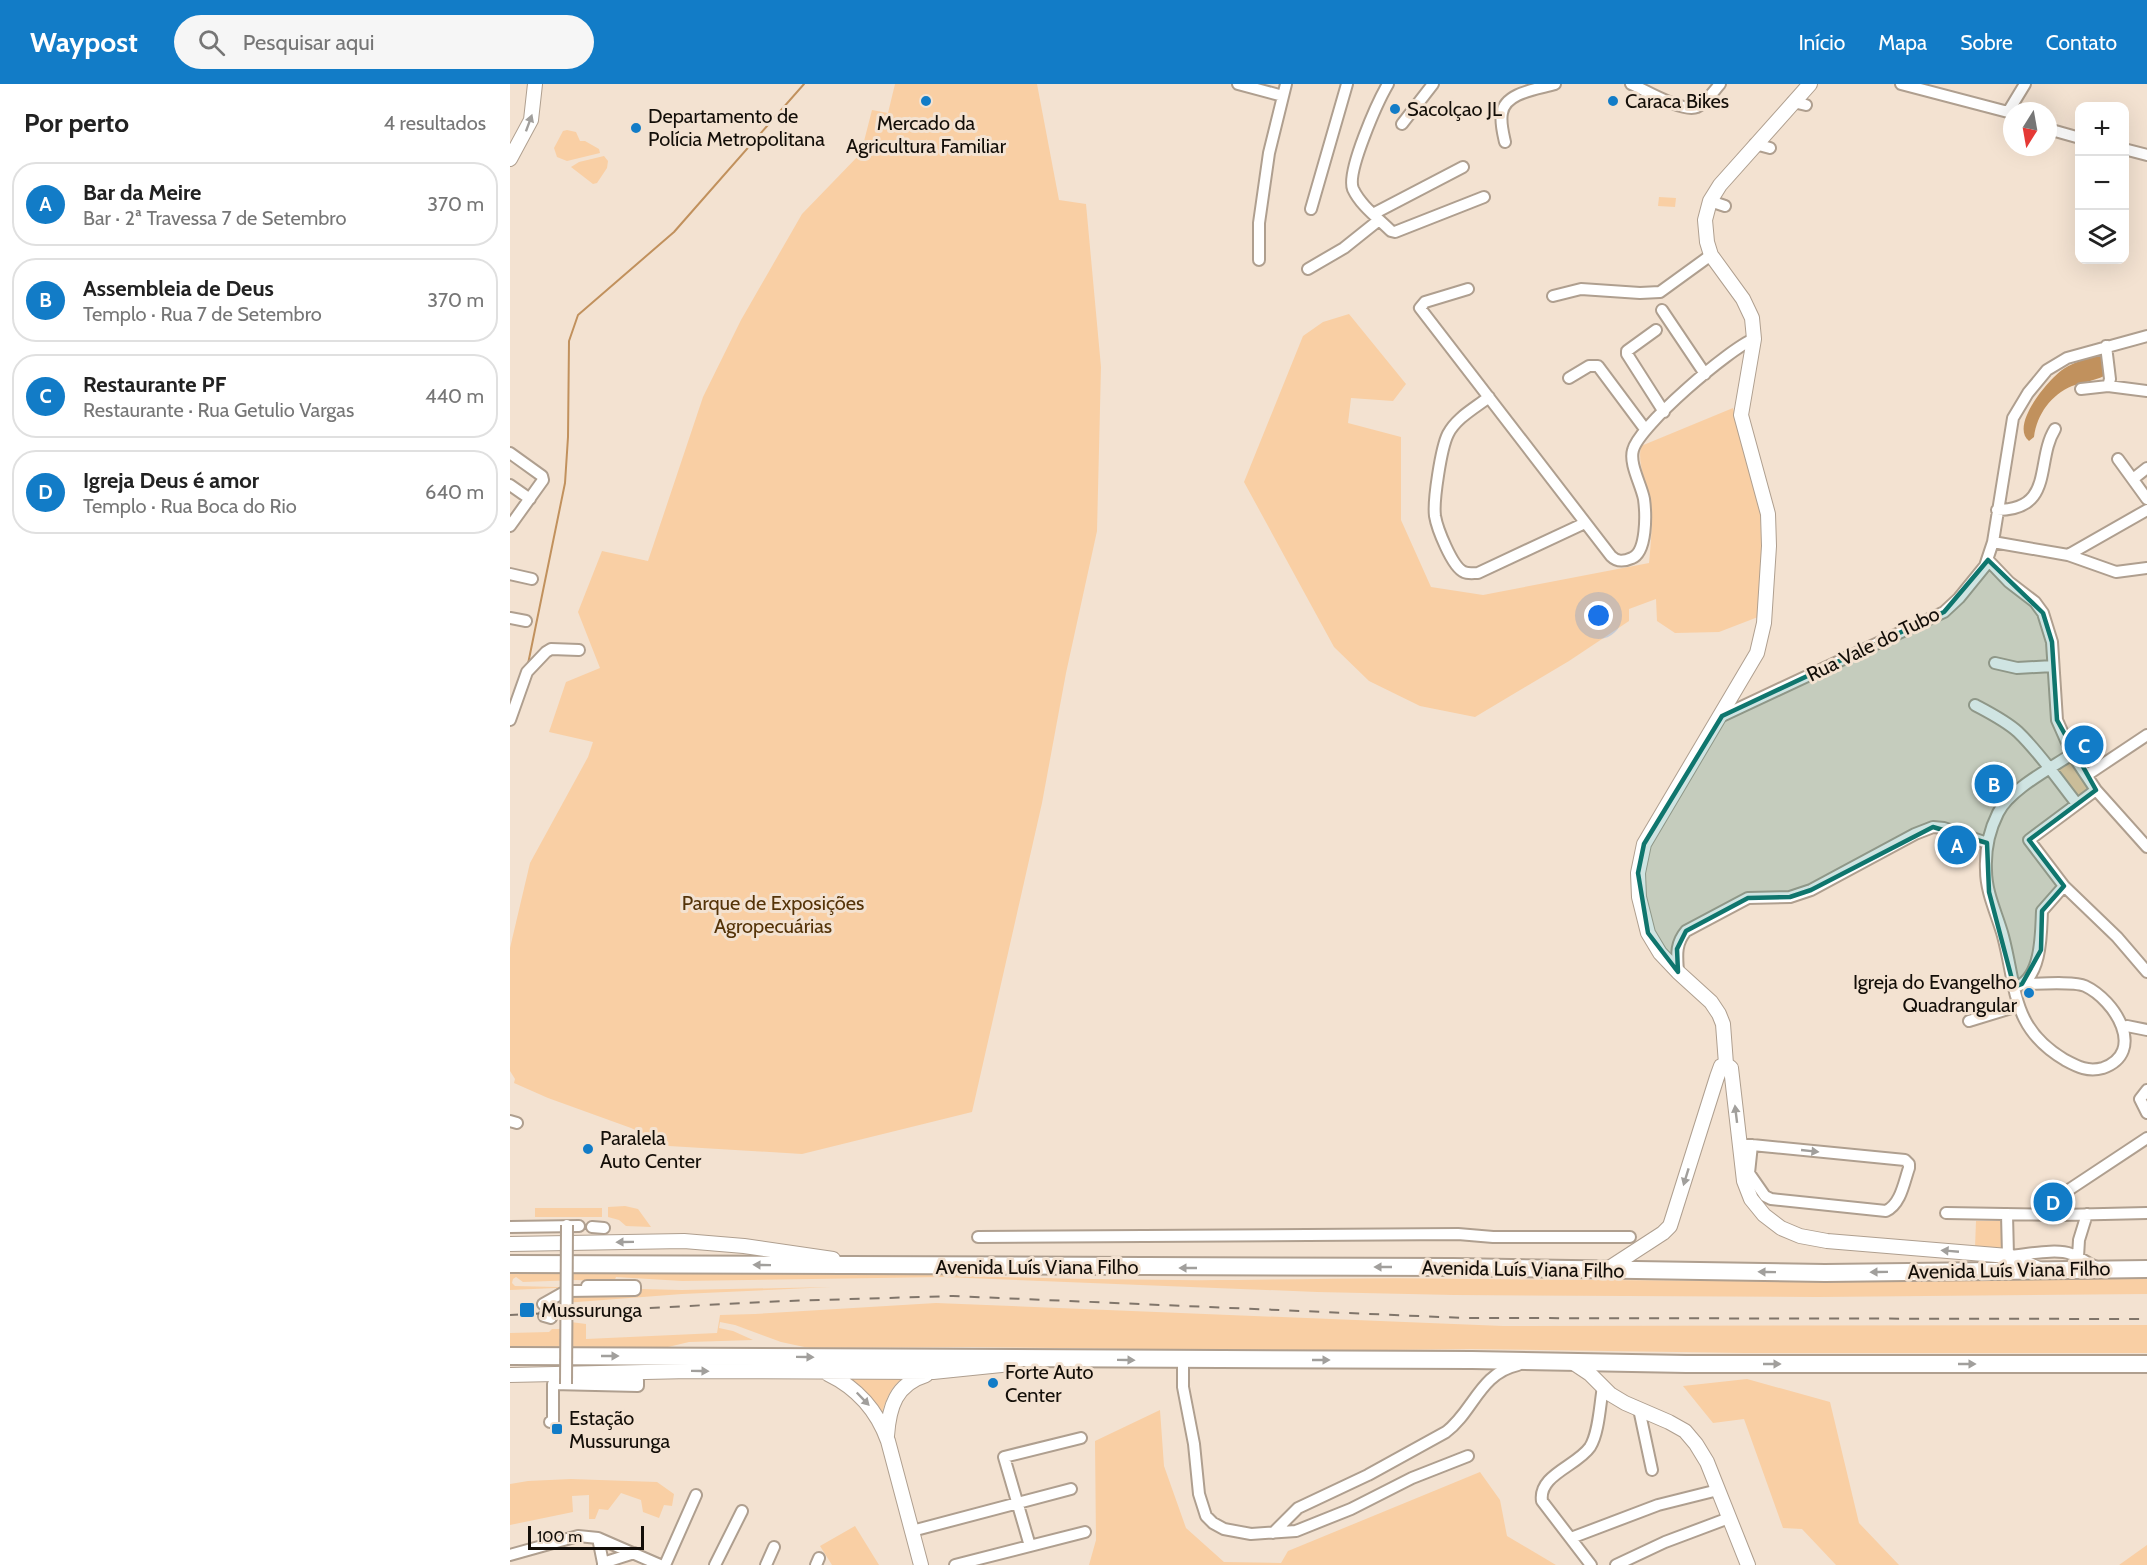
<!DOCTYPE html>
<html lang="pt">
<head>
<meta charset="utf-8">
<style>
	body { margin:0; font-family:Cabin,sans-serif; background:#f6f6f6; color:#222 }
	.controls { position:absolute; right:18px; top:18px; display:grid; overflow:hidden; border-radius:12px; box-shadow:0 6px 24px #0002 }
	.controls button { width:54px; height:54px; display:grid; place-items:center; padding:0; border:0; border-bottom:2px solid #e0e0e0; background:#fff; color:#222; font:30px sans-serif }
	.compass { position:absolute; left:1493px; top:18px; width:54px; height:54px; border-radius:50%; background:#fff; box-shadow:0 6px 24px #0002; rotate:191deg }
	.scale { position:absolute; left:18px; bottom:15px; width:116px; box-sizing:border-box; padding-left:6px; border:3px solid #130e08; border-top:0; font-size:16px; line-height:21px; white-space:nowrap; color:#130e08; -webkit-text-stroke:4px #f3e2d1; paint-order:stroke }
	.you { position:absolute; left:1089px; top:532px; width:21px; height:21px; margin:-15px; border:4px solid #fff; border-radius:50%; background:#1a73e8; box-shadow:0 0 0 9px #1a73e833 }
	.badge { display:grid; place-items:center; width:39px; height:39px; border-radius:50%; background:#127cc7; color:#fff; font-size:20px; font-weight:700 }
	.pin { position:absolute; translate:-50% -50%; border:3px solid #fff; box-shadow:0 2px 6px #0006 }
	.list { margin:0; padding:0; list-style:none }
	h2 { display:flex; justify-content:space-between; align-items:center; height:78px; margin:0; padding:0 24px; font-size:26px }
	h2 small { font-size:20px; font-weight:400; color:#767676 }
	.list li { display:grid; grid-template-columns:39px 1fr auto; gap:18px; align-items:center; box-sizing:border-box; height:84px; margin:0 12px 12px; padding:0 12px; border:2px solid #e0e0e0; border-radius:24px }
	.list b { display:block; font-size:22px; white-space:nowrap }
	.list p { margin:0; font-size:20px; white-space:nowrap; color:#767676 }
	.list em { font-size:20px; font-style:normal; color:#767676 }
	.icon { flex:none; width:33px; height:33px; fill:none; stroke:currentColor; stroke-width:2; stroke-linecap:round; stroke-linejoin:round }
	.map { position:relative; flex:none; width:1637px; height:1481px; overflow:hidden }
	header { display:flex; align-items:center; gap:36px; box-sizing:border-box; height:84px; padding:0 30px; background:#127cc7; color:#fff }
	header strong { font-size:28px }
	nav { display:flex; gap:33px; margin-inline-start:auto; font-size:21px }
	.search { width:420px; height:54px; background:#f6f6f6; display:flex; align-items:center; gap:15px; box-sizing:border-box; padding:0 21px; border-radius:33px; color:#767676; font-size:22px }
	main { display:flex }
	aside { flex:1; background:#fff }
	.map>svg:first-child { display:block }
</style>
</head>
<body>
<header>
<strong>Waypost</strong>
<div class="search"><svg class="icon" aria-label="search" viewBox="0 0 24 24"><circle cx="10" cy="10" r="6"/><path d="M15 15l6 6"/></svg>Pesquisar aqui</div>
<nav><a>Início</a><a>Mapa</a><a>Sobre</a><a>Contato</a></nav>
</header>
<main>
<aside>
<h2>Por perto<small>4 resultados</small></h2>
<ul class="list">
<li><span class="badge">A</span><div><b>Bar da Meire</b><p>Bar · 2ª Travessa 7 de Setembro</p></div><em>370 m</em></li>
<li><span class="badge">B</span><div><b>Assembleia de Deus</b><p>Templo · Rua 7 de Setembro</p></div><em>370 m</em></li>
<li><span class="badge">C</span><div><b>Restaurante PF</b><p>Restaurante · Rua Getulio Vargas</p></div><em>440 m</em></li>
<li><span class="badge">D</span><div><b>Igreja Deus é amor</b><p>Templo · Rua Boca do Rio</p></div><em>640 m</em></li>
</ul>
</aside>
<div class="map">
<svg width="1637" height="1481" viewBox="0 0 1637 1481">
	<rect width="100%" height="100%" fill="#f3e2d1"/>
	<path fill="#f9cfa4" d="M385 0H527L549 116 576 120 591 283 587 447 556 589 532 719 462 1028 292 1070 159 1062 121 1044 38 1014 4 999 5 995 0 987V864L20 779 78 673 83 658 39 648 56 598 90 584 68 528 92 467 138 477 193 313 231 236 292 130 351 69 362 26 378 29Z
		M57 46 66 48 70 57H75L89 65 90 69 57 77 47 73 44 64 53 47Z
		M94 72 98 77 97 84 87 99 83 100 61 83 69 78Z
		M1149 113 1166 114 1165 123 1148 122Z
		M839 230 896 300 883 317 841 314 838 339 891 353V436L921 503 973 511 1139 479C1141 458 1143 438 1140 418 1137 399 1127 381 1131 362L1223 324 1250 426 1252 481 1248 533 1209 548 1165 549 1147 537 1146 515 1119 525V537L1059 577 965 633 910 622 859 597 824 563 734 398 793 252 813 238Z
		M1563 676 1583 705 1567 716 1547 687Z
		M115 1122 128 1125 141 1143 116 1142 109 1136 98 1133V1123Z
		M25 1124H92V1133H25Z
		M1466 1137H1492V1165L1465 1164Z
		M365 1189C486 1193 607 1197 728 1196 804 1195 880 1193 956 1195L1354 1198 1637 1194V1210L1307 1213 944 1211 807 1208 433 1193 172 1197 106 1193 104 1198 67 1196 13 1198 6 1193 3 1195 2 1199 5 1202 172 1206 321 1203 172 1210 54 1219 47 1209 46 1204 0 1206V1190Z
		M426 1219 993 1242 1637 1241V1269H1235L961 1265 787 1267 461 1263 299 1264 271 1258 225 1241 210 1238 209 1244 223 1247 243 1256 179 1258 154 1264 0 1263V1249L39 1248 42 1245H52L53 1237 76 1240V1255L207 1249 210 1231 245 1230Z
		M333 1292 395 1293C380 1302 376 1316 371 1332Z
		M1237 1295 1320 1318 1349 1439 1389 1481H1326L1292 1445 1273 1444 1234 1335 1203 1339 1173 1302Z
		M650 1326 654 1382 676 1444 714 1478 771 1479 778 1467 970 1388 990 1416 997 1452 1046 1481H579L586 1456 585 1357Z
		M61 1395 147 1398 164 1410 162 1422 154 1421 149 1434 133 1428 131 1416 111 1409 98 1426 89 1425 85 1435H79V1411L62 1412 63 1428 0 1441V1400L18 1397Z
		M345 1442 369 1481H322L310 1462Z
		M1637 1461V1481H1609Z"/>
	<path fill="#c1915d" d="M1585 272 1592 273 1596 280 1594 292C1584 297 1573 298 1562 302 1541 311 1527 330 1524 353L1519 357C1499 341 1540 293 1555 284 1564 278 1575 276 1585 272Z"/>
	<g fill="none" stroke-linecap="round" stroke-linejoin="round">
		<path stroke="#c1915d" stroke-width="2" d="M18 580 55 399 58 353 59 257 68 231 164 148 294 0"/>
		<g stroke="#af9f8f" stroke-width="14">
			<path id="minor" d="M728 0 773 12
				M878 0C868 17 836 88 843 105 851 122 868 134 881 147L885 148 974 113
				M1121 0C1135 6 1173 29 1187 23 1196 19 1203 8 1210 0
				M1391 0 1498 28
				M1283 18 1296 21
				M1502 30 1498 28 1515 0
				M892 40 923 0
				M1538 45 1570 54
				M995 58C993 49 990 38 992 29 995 8 1029 5 1045 0
				M1245 60 1260 64
				M1614 65 1637 71
				M1200 117 1215 122
				M801 125 837 0
				M863 130 953 83
				M749 176V139L759 69 776 0
				M798 185 834 164 869 136
				M958 205 915 218 910 224 1101 472C1107 478 1113 478 1122 474 1137 468 1136 430 1134 415 1131 400 1119 380 1123 366 1129 342 1220 264 1244 255
				M1043 212 1071 205 1130 209 1150 208 1201 171
				M1152 226 1195 290
				M1146 246 1117 267V270L1154 328
				M1596 262 1600 295 1598 302
				M1059 294 1079 282H1088L1135 345
				M1571 305 1598 302 1637 307
				M979 313C965 324 946 334 938 350 931 364 923 417 925 432 927 444 942 483 954 488 958 490 963 489 968 489L1075 439
				M0 369 32 392 33 396 0 442
				M1608 375 1637 415
				M1623 395 1637 384
				M0 401 20 415
				M1487 426C1545 426 1525 377 1545 345
				M1483 458 1558 471 1606 488 1637 484
				M1558 471 1637 426
				M1478 476 1499 498 1525 518 1533 529 1542 558 1547 636 1562 670 1586 706 1637 763
				M0 490 22 495
				M0 534 16 537
				M1485 579 1507 584 1543 582
				M1465 621C1480 629 1496 637 1508 648 1530 669 1548 696 1567 720
				M1212 632 1434 528 1449 514 1475 482 1483 458 1503 334 1518 309 1537 286 1557 274 1637 252
				M0 636 17 588 36 568 41 565 69 566
				M1577 691 1637 651
				M1586 706 1519 756 1554 802 1607 853 1637 888
				M1168 888C1167 872 1165 860 1176 847L1238 814 1280 813 1301 806 1405 750 1423 743 1434 744 1477 759
				M1512 900C1526 900 1564 897 1575 902 1605 916 1637 968 1593 984 1578 988 1568 983 1555 976 1501 944 1507 905 1493 852 1487 830 1476 809 1476 786 1475 766 1479 747 1488 729 1499 706 1541 684 1562 670
				M1508 902C1532 892 1531 848 1532 827L1554 802
				M1459 937 1508 922
				M1617 942 1637 946
				M1637 1006 1630 1015 1637 1029
				M0 1037 7 1039
				M1230 1061H1242L1395 1076 1399 1080V1084C1394 1098 1391 1120 1376 1127L1261 1115 1255 1112 1239 1089 1242 1061
				M1436 1129 1551 1131 1637 1129
				M1497 1130 1498 1172C1515 1171 1546 1164 1561 1170 1571 1173 1577 1180 1587 1183
				M1551 1131 1554 1109 1637 1054
				M0 1143 69 1142
				M82 1143 94 1144
				M468 1153 948 1150 983 1153H1120
				M1568 1173 1569 1156 1577 1130
				M33 1220 56 1207 125 1206V1202H77V1205L108 1204
				M34 1232 41 1234
				M673 1276V1303L684 1360 689 1410 696 1432 703 1439 714 1445 741 1450 786 1447 841 1425 902 1394 958 1372
				M1129 1325 1142 1386
				M40 1338H43V1300L128 1302V1296L91 1295
				M402 1447 561 1405
				M763 1449 788 1424 858 1391 936 1348C963 1328 970 1289 1008 1281
				M88 1454 93 1479
				M1061 1454 1148 1421 1208 1406
				M520 1462 494 1373 571 1354
				M0 1471 68 1452 88 1454 150 1481
				M93 1481V1479L124 1469
				M155 1481 186 1411
				M205 1481 232 1427
				M256 1481 264 1463
				M306 1481 309 1474
				M445 1481 575 1448
				M1081 1481 1032 1417C1028 1391 1067 1382 1080 1363 1089 1349 1090 1319 1093 1303
				M1106 1481 1155 1458 1219 1434"/>
		</g>
		<g stroke="#af9f8f" stroke-width="16">
			<path id="major" d="M1300 0 1210 101 1200 117 1195 136 1197 158 1201 171 1233 215 1242 234 1244 255 1231 331 1258 430 1259 462 1254 539 1247 569 1134 760 1128 789 1129 813 1138 849 1150 869 1168 888 1201 918 1209 930 1213 940 1216 980 1221 984 1234 1097 1241 1115 1254 1131 1271 1144 1290 1152 1317 1157 1498 1172 1529 1185
				M0 75 21 36 25 0
				M0 1160 174 1157 234 1162 323 1175
				M1096 1186 1153 1149 1160 1142 1207 993 1211 982 1216 980
				M1062 1278 1080 1290 1100 1310 1115 1319 1159 1338 1175 1347 1186 1360 1197 1378 1238 1481
				M318 1290C347 1304 367 1326 378 1357L411 1481
				M0 1291 180 1287 423 1288 501 1280
				M377 1352C379 1323 386 1300 416 1291"/>
		</g>
		<g stroke="#af9f8f" stroke-width="20">
			<path id="highway" d="M0 1180 943 1183 1315 1189 1637 1185
				M0 1272 962 1276 1176 1280H1637"/>
		</g>
		<use href="#minor" stroke="#fff" stroke-width="10"/>
		<use href="#major" stroke="#fff" stroke-width="14"/>
		<use href="#highway" stroke="#fff" stroke-width="16"/>
		<path stroke="#80756a" stroke-width="2" stroke-dasharray="10 10" stroke-linecap="butt" d="M0 1231 276 1217 443 1212 954 1234 1637 1235"/>
		<g stroke="#af9f8f" stroke-width="14" stroke-linecap="butt">
			<path id="minor-bridge" d="M56 1300 57 1141"/>
		</g>
		<use href="#minor-bridge" stroke="#fff" stroke-width="10"/>
	</g>
	<defs><path id="oneway-solid" d="M-6-.8H1V-3.2L6.5 0L1 3.2V.8H-6Z" transform="scale(1.5)"/></defs>
	<g fill="#a19f9c">
		<use href="#oneway-solid" transform="translate(19 39) rotate(-70)"/>
		<use href="#oneway-solid" transform="translate(1226 1030) rotate(-97)"/>
		<use href="#oneway-solid" transform="translate(1300 1067) rotate(6)"/>
		<use href="#oneway-solid" transform="translate(1176 1093) rotate(107)"/>
		<use href="#oneway-solid" transform="translate(115 1158) rotate(179)"/>
		<use href="#oneway-solid" transform="translate(1440 1167) rotate(-175)"/>
		<use href="#oneway-solid" transform="translate(252 1181) rotate(-179)"/>
		<use href="#oneway-solid" transform="translate(873 1183) rotate(180)"/>
		<use href="#oneway-solid" transform="translate(678 1184) rotate(180)"/>
		<use href="#oneway-solid" transform="translate(1257 1188) rotate(-179)"/>
		<use href="#oneway-solid" transform="translate(1369 1188) rotate(179)"/>
		<use href="#oneway-solid" transform="translate(100 1272)"/>
		<use href="#oneway-solid" transform="translate(295 1273) rotate(1)"/>
		<use href="#oneway-solid" transform="translate(616 1276) rotate(1)"/>
		<use href="#oneway-solid" transform="translate(811 1276)"/>
		<use href="#oneway-solid" transform="translate(1262 1280)"/>
		<use href="#oneway-solid" transform="translate(1457 1280)"/>
		<use href="#oneway-solid" transform="translate(190 1287) rotate(1)"/>
		<use href="#oneway-solid" transform="translate(353 1315) rotate(46)"/>
	</g>
	<path fill="#0f766e" fill-opacity="0.2" stroke="#0f766e" stroke-width="4.5" stroke-linejoin="round" d="M1478 476 1533 529 1542 558 1547 636 1586 706 1519 756 1554 802 1532 827 1531 866 1512 900 1504 903 1479 808 1477 759 1423 743 1301 806 1280 813 1238 814 1176 847 1167 865 1168 888 1138 849 1128 789 1134 760 1212 632 1434 528Z"/>
	<g fill="#127cc7" stroke="#f3e2d1" stroke-width="2">
		<circle cx="416" cy="17" r="6"/>
		<circle cx="1103" cy="17" r="6"/>
		<circle cx="885" cy="25" r="6"/>
		<circle cx="126" cy="44" r="6"/>
		<circle cx="1519" cy="909" r="6"/>
		<circle cx="78" cy="1065" r="6"/>
		<rect x="9" y="1218" width="16" height="16" rx="3"/>
		<circle cx="483" cy="1299" r="6"/>
		<rect x="41" y="1339" width="12" height="12" rx="3"/>
	</g>
	<g text-anchor="middle" stroke-width="6" stroke-linejoin="round" paint-order="stroke">
		<g font-size="20" fill="#130e08" stroke="#f3e2d1" text-anchor="start">
			<text x="1115" y="24">Caraca Bikes</text>
			<text x="897" y="32">Sacolçao JL</text>
			<text x="138" y="39">Departamento de<tspan x="138" dy="23">Polícia Metropolitana</tspan></text>
			<text x="416" y="46" text-anchor="middle">Mercado da<tspan x="416" dy="23">Agricultura Familiar</tspan></text>
			<text x="1507" y="905" text-anchor="end">Igreja do Evangelho<tspan x="1507" dy="23">Quadrangular</tspan></text>
			<text x="90" y="1061">Paralela<tspan x="90" dy="23">Auto Center</tspan></text>
			<text x="31" y="1233">Mussurunga</text>
			<text x="495" y="1295">Forte Auto<tspan x="495" dy="23">Center</tspan></text>
			<text x="59" y="1341">Estação<tspan x="59" dy="23">Mussurunga</tspan></text>
		</g>
		<g font-size="20" fill="#130e08" stroke="#f3e2d1">
			<text transform="translate(1363 560) rotate(-26)" y="7">Rua Vale do Tubo</text>
			<text x="527" y="1190">Avenida Luís Viana Filho</text>
			<text transform="translate(1013 1185) rotate(1)" y="7">Avenida Luís Viana Filho</text>
			<text transform="translate(1499 1186) rotate(-1)" y="7">Avenida Luís Viana Filho</text>
		</g>
		<g font-size="20" fill="#543308" stroke="#f3e2d1">
			<text x="263" y="826">Parque de Exposições<tspan x="263" dy="23">Agropecuárias</tspan></text>
		</g>
	</g>
</svg>
<div class="controls">
<button>+</button>
<button>−</button>
<button><svg class="icon" aria-label="layers" viewBox="0 0 24 24"><path d="M12 4l9 5-9 5-9-5zM3 14l9 5 9-5"/></svg></button>
</div>
<svg class="compass" viewBox="-18 -18 36 36"><path d="M0-13l5 13h-10z" fill="#e53935"/><path d="M0 13l5-13h-10z" fill="#767676"/></svg>
<div class="scale">100 m</div>
<div class="you"></div>
<div class="pin badge" style="left:1447px;top:761px">A</div>
<div class="pin badge" style="left:1484px;top:700px">B</div>
<div class="pin badge" style="left:1574px;top:661px">C</div>
<div class="pin badge" style="left:1543px;top:1118px">D</div>
</div>
</main>
</body>
</html>
